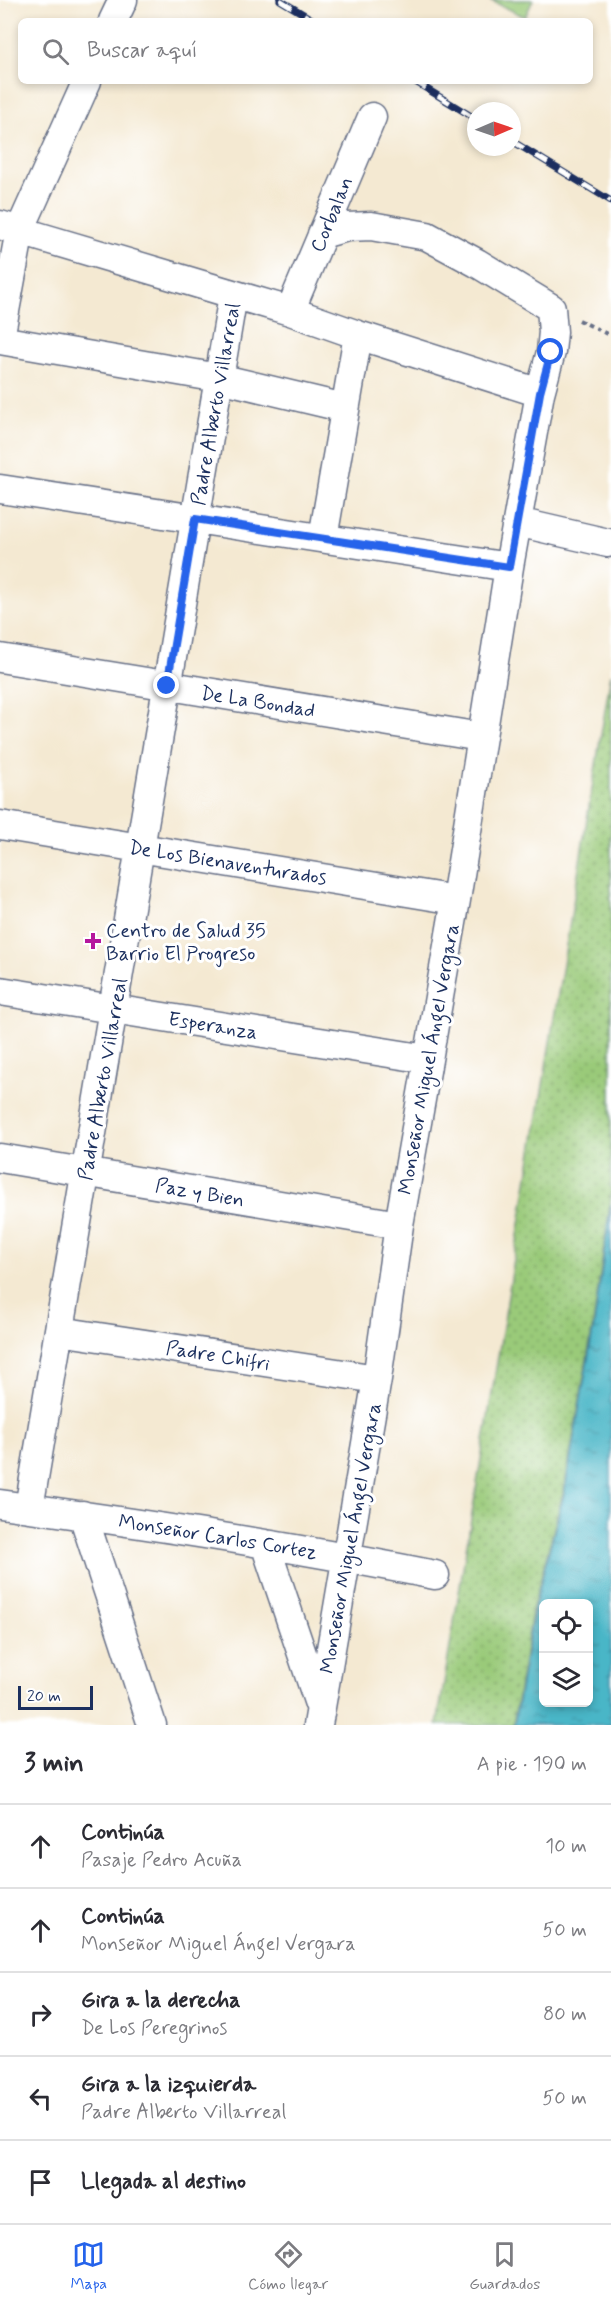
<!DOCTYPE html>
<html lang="es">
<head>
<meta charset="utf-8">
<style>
	body { margin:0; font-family:Mynerve,sans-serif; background:#f7f7f7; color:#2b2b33 }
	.controls { position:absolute; right:18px; bottom:18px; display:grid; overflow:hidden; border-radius:9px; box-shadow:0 3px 9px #0003 }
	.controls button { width:54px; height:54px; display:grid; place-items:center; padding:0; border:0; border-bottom:2px solid #e1e1e2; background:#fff; color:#2b2b33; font:30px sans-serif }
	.compass { position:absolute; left:467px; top:102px; width:54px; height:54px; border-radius:50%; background:#fff; box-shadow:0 3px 9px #0003; rotate:88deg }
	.scale { position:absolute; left:18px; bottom:15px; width:75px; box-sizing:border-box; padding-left:6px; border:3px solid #1b2f5e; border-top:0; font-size:16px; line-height:21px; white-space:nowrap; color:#1b2f5e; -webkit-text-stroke:4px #fff; paint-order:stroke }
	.stop { position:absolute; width:18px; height:18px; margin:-14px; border:4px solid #2563eb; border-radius:50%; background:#fff }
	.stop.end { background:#2563eb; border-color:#fff; box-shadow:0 2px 6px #0008 }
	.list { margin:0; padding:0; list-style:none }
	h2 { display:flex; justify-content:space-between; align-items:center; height:78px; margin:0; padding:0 24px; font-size:26px }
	h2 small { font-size:20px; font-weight:400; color:#7c7c81 }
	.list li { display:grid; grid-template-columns:39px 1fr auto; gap:18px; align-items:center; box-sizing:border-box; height:84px; padding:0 24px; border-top:2px solid #e1e1e2 }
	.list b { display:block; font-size:22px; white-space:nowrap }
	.list p { margin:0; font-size:20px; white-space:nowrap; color:#7c7c81 }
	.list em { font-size:20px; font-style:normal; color:#7c7c81 }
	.icon { flex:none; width:33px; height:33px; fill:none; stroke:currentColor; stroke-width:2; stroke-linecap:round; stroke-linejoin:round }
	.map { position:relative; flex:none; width:611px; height:1725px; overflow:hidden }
	.search { position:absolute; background:#fff; box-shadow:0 3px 9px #0003; left:18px; right:18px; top:18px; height:66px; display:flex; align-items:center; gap:15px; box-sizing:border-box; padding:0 21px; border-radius:9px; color:#7c7c81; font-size:22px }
	.sheet { height:498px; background:#fff }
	nav { display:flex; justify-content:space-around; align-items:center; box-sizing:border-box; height:84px; border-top:2px solid #e1e1e2; background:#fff; font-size:16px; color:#7c7c81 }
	nav a { display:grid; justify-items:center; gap:3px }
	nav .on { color:#2563eb }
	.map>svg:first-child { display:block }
</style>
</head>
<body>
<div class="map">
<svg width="611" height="1725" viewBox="0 0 611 1725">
	<defs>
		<pattern id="grass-dots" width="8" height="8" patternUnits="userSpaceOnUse" patternTransform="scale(1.5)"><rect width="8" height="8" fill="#9aca79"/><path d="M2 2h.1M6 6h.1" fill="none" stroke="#7da466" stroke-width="1.8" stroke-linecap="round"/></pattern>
		<pattern id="water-ripples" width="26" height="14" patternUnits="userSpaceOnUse" patternTransform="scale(1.5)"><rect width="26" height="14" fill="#4ab6c7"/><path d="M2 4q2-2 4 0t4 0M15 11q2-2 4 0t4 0" fill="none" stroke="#3d94a5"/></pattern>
	</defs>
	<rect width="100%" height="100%" fill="#fff"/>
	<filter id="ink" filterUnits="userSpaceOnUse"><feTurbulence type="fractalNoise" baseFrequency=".0167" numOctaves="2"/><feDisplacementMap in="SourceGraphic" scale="12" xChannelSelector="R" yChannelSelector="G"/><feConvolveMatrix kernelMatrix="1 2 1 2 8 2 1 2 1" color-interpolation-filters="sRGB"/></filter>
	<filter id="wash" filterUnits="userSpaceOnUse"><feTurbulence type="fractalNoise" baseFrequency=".008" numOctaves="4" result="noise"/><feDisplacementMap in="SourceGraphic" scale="24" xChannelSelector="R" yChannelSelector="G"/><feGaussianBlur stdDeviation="1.35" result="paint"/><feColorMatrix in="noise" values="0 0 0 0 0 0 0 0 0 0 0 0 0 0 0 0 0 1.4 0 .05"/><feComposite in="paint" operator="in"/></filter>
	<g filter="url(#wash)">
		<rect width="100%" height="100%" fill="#f4e9d2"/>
		<path fill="url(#grass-dots)" stroke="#5a7c6c" stroke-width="1.5" d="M611 674V1198L593 1325 564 1490 533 1608 513 1725H437Z"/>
		<path fill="#9aca79" stroke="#5a7c6c" stroke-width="1.5" d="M490 0H533L525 17Z"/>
		<path fill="url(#water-ripples)" stroke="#327292" stroke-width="1.5" fill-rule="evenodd" d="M611 1204V1725H514L534 1608 565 1490 594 1325ZM544 1604H588V1702H544Z"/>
	</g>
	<g filter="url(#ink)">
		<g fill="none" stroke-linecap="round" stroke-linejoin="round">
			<g stroke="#677087" stroke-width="31">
				<path id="minor" d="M113 21 123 0
					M0 225 290 311 358 335 540 393
					M290 311 372 117
					M0 338 20 230 87 81
					M0 340 219 378 345 408
					M0 489 509 567
					M517 522 608 543
					M323 538 358 335
					M0 658 481 737
					M0 825 456 900
					M0 991 427 1059
					M0 1158 399 1225
					M59 1331 377 1379
					M0 1504C146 1524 291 1546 435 1575
					M29 1508 233 295
					M83 1515 152 1725
					M265 1544 319 1704
					M318 1725 377 1379 399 1225 456 900 509 567 540 393 551 352 553 332 551 308 477 263 427 236 371 226 347 227 322 234"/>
			</g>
			<path stroke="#677087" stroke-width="4" stroke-dasharray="4.5 4.5" stroke-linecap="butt" d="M579 320 611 336"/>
			<use href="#minor" stroke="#fff" stroke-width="28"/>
			<g stroke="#1b2f5e" stroke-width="7">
				<path id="rail" d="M280 0 315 21
					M414 81 476 119
					M512 141 611 201"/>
			</g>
			<use href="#rail" stroke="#fff" stroke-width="4.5" stroke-dasharray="14" stroke-linecap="butt"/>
		</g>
	</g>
	<g fill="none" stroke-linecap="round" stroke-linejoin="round" filter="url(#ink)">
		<path stroke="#2563eb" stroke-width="8" d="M167 686 195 519 509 567 540 393 551 352"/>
	</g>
	<path fill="#b5179e" stroke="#fff" stroke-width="2" d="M90 932h6v6h6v6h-6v6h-6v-6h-6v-6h6z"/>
	<g text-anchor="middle" stroke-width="6" stroke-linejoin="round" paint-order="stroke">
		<g font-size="20" fill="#1b2f5e" stroke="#fff">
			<text transform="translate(331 214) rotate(-67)" y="7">Corbalan</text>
			<text transform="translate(215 404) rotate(-80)" y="7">Padre Alberto Villarreal</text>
			<text transform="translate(258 701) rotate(9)" y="7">De La Bondad</text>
			<text transform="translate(228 862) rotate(9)" y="7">De Los Bienaventurados</text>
			<text transform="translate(213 1025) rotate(9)" y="7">Esperanza</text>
			<text transform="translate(428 1059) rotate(-80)" y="7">Monseñor Miguel Ángel Vergara</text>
			<text transform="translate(102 1079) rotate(-80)" y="7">Padre Alberto Villarreal</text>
			<text transform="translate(200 1192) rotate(10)" y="7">Paz y Bien</text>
			<text transform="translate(218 1355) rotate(9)" y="7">Padre Chifri</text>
			<text transform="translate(218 1536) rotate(9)" y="7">Monseñor Carlos Cortez</text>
			<text transform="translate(350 1538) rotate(-80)" y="7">Monseñor Miguel Ángel Vergara</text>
		</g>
		<g font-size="20" fill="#1b2f5e" stroke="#fff" text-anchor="start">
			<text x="106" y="937">Centro de Salud 35<tspan x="106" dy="23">Barrio El Progreso</tspan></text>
		</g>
	</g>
</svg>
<div class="controls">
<button><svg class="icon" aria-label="locate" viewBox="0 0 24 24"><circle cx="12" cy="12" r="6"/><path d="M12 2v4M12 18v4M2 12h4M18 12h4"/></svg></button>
<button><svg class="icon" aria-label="layers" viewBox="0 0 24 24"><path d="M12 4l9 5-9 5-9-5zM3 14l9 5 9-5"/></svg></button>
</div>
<svg class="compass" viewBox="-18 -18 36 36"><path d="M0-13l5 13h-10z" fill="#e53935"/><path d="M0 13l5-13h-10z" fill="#7c7c81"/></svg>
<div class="scale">20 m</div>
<div class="stop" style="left:551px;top:352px"></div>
<div class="stop end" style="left:167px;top:686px"></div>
<div class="search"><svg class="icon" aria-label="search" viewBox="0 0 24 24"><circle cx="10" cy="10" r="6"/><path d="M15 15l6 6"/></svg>Buscar aquí</div>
</div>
<section class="sheet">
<h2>3 min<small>A pie · 190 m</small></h2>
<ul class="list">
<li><svg class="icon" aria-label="ahead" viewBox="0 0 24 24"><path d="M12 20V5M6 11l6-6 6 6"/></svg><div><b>Continúa</b><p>Pasaje Pedro Acuña</p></div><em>10 m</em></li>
<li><svg class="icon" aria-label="ahead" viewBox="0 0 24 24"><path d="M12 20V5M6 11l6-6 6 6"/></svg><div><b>Continúa</b><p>Monseñor Miguel Ángel Vergara</p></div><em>50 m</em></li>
<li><svg class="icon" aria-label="right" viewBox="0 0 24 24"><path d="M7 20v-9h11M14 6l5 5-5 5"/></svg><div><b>Gira a la derecha</b><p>De Los Peregrinos</p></div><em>80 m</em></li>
<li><svg class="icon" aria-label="left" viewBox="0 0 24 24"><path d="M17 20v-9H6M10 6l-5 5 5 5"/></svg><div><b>Gira a la izquierda</b><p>Padre Alberto Villarreal</p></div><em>50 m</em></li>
<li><svg class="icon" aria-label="arrive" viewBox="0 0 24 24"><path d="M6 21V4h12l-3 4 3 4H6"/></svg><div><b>Llegada al destino</b></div></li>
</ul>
</section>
<nav>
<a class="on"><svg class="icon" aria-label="map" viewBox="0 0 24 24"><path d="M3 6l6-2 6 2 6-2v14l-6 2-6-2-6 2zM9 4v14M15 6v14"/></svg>Mapa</a>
<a><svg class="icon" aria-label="directions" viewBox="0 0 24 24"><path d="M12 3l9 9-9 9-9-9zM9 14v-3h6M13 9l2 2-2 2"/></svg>Cómo llegar</a>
<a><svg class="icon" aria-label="saved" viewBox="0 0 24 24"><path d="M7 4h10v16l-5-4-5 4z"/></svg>Guardados</a>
</nav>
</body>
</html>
